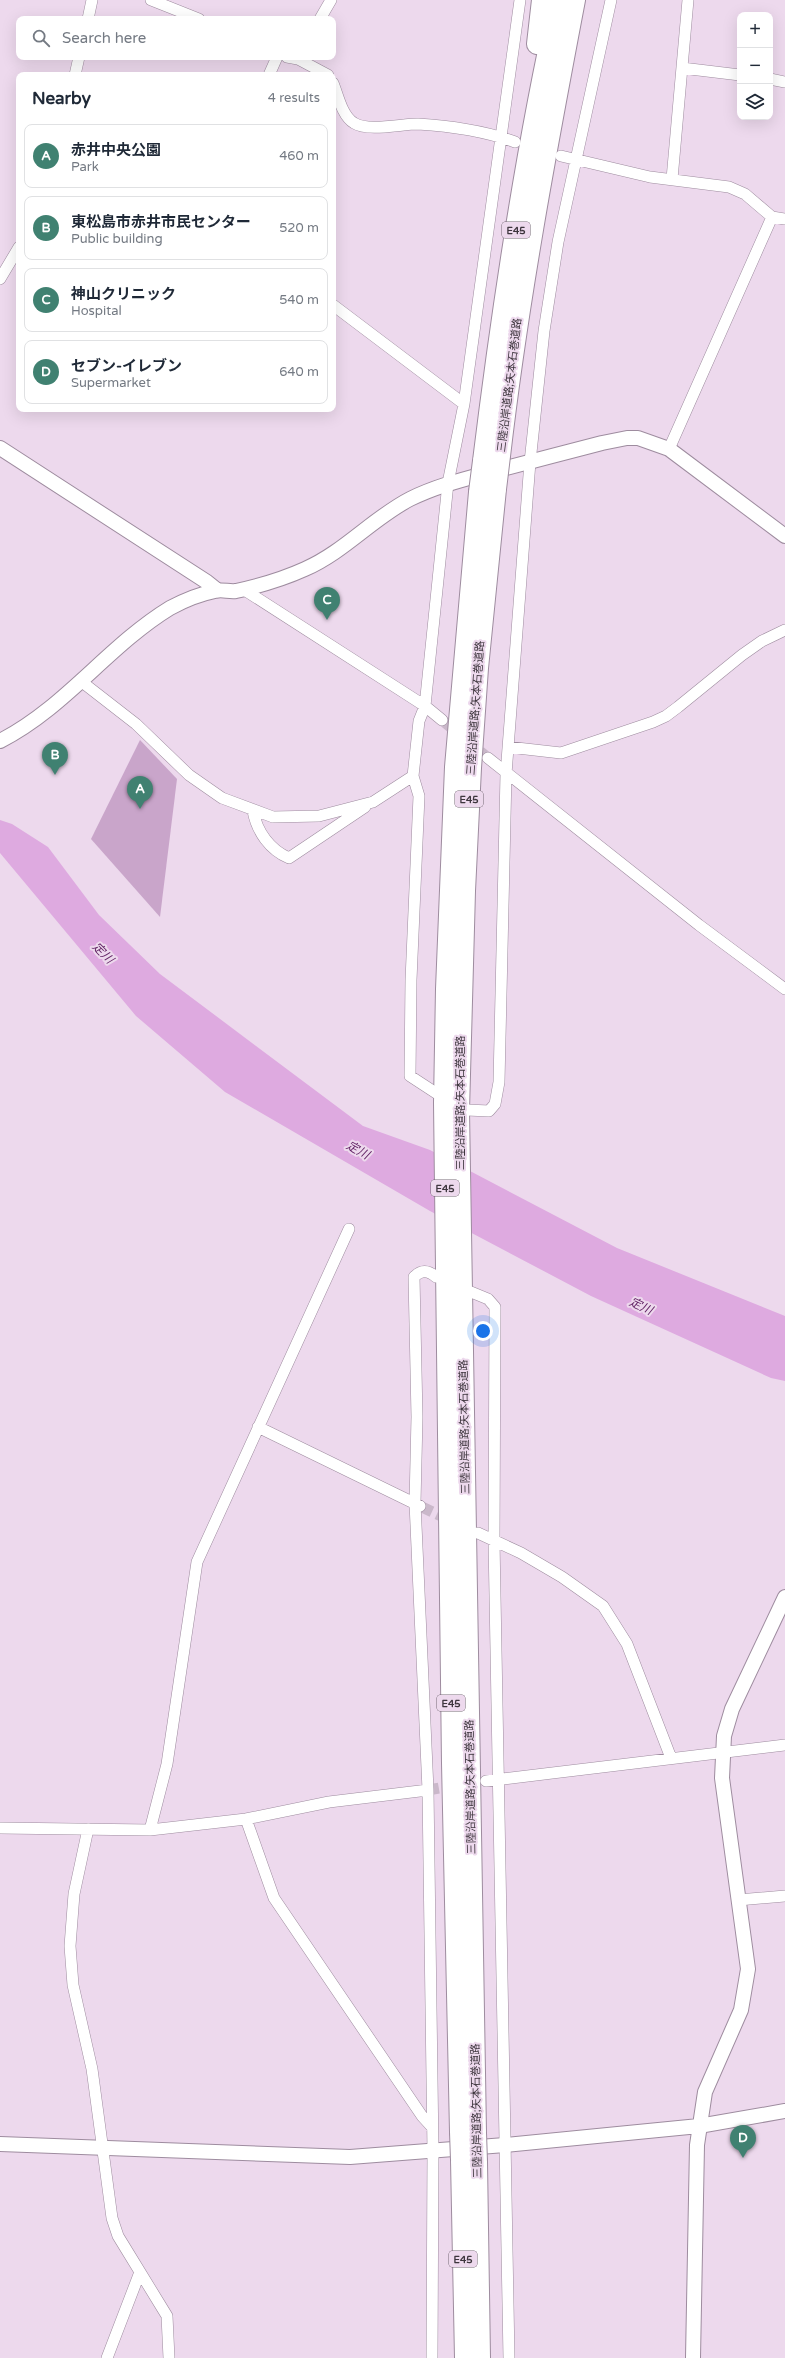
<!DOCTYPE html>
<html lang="en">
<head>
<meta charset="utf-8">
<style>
	body { margin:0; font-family:"Varela Round","Noto Sans JP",sans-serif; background:#f2f2f3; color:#1f2937 }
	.controls { position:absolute; right:12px; top:12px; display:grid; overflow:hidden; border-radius:8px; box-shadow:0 4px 16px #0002 }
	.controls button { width:36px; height:36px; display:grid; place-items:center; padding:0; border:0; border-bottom:1px solid #e0e1e3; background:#fff; color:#1f2937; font:20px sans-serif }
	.you { position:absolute; left:483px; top:1331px; width:14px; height:14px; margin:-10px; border:3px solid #fff; border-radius:50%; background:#1a73e8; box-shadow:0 0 0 6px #1a73e833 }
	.badge { display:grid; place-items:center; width:26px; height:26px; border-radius:50%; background:#408171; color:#fff; font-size:13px; font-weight:700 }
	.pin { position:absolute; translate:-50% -33px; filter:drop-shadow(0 1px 2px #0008) }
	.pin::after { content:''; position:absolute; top:21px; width:14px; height:12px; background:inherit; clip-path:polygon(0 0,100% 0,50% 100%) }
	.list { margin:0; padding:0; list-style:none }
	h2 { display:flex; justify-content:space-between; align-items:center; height:52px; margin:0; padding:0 16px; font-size:17px }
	h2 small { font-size:13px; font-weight:400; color:#747a83 }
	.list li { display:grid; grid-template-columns:26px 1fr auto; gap:12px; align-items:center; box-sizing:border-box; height:64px; margin:0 8px 8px; padding:0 8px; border:1px solid #e0e1e3; border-radius:8px }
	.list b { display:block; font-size:15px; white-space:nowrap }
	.list p { margin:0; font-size:13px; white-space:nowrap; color:#747a83 }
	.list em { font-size:13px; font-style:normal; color:#747a83 }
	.icon { flex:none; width:22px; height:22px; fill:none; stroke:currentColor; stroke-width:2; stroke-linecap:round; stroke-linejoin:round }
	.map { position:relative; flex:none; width:785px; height:2358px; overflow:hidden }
	.search { position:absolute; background:#fff; box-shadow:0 4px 16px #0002; left:16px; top:16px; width:320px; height:44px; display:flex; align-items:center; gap:10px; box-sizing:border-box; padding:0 14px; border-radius:8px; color:#747a83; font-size:15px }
	.panel { position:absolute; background:#fff; box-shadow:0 4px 16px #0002; left:16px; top:72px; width:320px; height:340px; border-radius:8px }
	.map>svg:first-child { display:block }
</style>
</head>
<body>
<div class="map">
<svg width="785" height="2358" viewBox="0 0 785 2358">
	<rect width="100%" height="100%" fill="#edd9ed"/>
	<path fill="#c9a5ca" d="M140 740 177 779 160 917 91 839Z"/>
	<path fill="#deaae0" d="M0 820 12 824 48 847 99 915 160 974 363 1126 430 1150 617 1248 785 1316V1381L771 1378 591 1296 430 1211 225 1092 136 1016 0 853Z"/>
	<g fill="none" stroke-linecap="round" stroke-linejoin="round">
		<path stroke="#cab8ca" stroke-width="11" stroke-dasharray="11 5.5" stroke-linecap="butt" d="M442 720 488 758
			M422 1507 452 1521
			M428 1790 457 1785"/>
		<g stroke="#9e8c9f" stroke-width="12">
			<path id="minor" d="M151 0 199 19
				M88 19 92 0
				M320 19 331 0
				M287 57 298 59
				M299 57 298 59 328 75
				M682 68 740 75
				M75 75 79 57
				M269 75 277 57
				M770 79 785 82
				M333 83C338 95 342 116 354 123 368 132 401 124 418 124 450 126 485 131 515 142
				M561 156 650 177 729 187 745 194 772 217 785 219
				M672 179 688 0
				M0 279 19 247
				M333 305 464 404
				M669 449 772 217
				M243 589 425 706 442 720
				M82 682 136 724 189 775 222 798 273 817 319 816 373 802 413 776
				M508 747 561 753 653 722 666 716 678 707 742 655 762 641 785 630
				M488 758 699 925 785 989
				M253 811C257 832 270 850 289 858L365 807
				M436 1093 410 1076 411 980 419 796 413 776 419 721 425 706 448 483 464 404 520 0
				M467 1110 489 1111 495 1104 499 1082 506 774 530 462 544 331 558 242 611 0
				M471 1292 488 1299 495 1307 494 1541 509 2358
				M258 1427 420 1506
				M478 1533 521 1553 562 1577 603 1606 627 1644 671 1758
				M486 1781 785 1745
				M246 1819 274 1898 422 2116 432 2127
				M0 1828 150 1830 246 1819 329 1802 428 1790
				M88 1829 74 1894 70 1946 73 1985 92 2069 112 2218 118 2236 167 2316 169 2358
				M150 1830 167 1764 197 1562 349 1229
				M738 1900 785 1896
				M107 2358 140 2272
				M432 2358 433 2151 428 1790 415 1503 417 1417 414 1277C421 1270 428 1270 436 1277"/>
		</g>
		<g stroke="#9e8c9f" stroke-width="16">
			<path id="tertiary" d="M0 448 207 582 217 590
				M0 741C65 708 108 646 170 608 183 601 200 594 215 591 222 589 229 592 236 591 259 586 283 579 305 569 344 552 373 518 410 499 438 485 469 478 498 470 533 461 567 452 602 443L627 438H638L669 449 785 536
				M0 2144 350 2157 505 2145 699 2126 785 2111
				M693 2358 697 2145 705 2092 741 2010 748 1969 722 1778 724 1736 732 1709 785 1597"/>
		</g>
		<g stroke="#9e8c9f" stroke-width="22">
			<path id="motorway" d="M537 44 542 0
				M500 456C518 302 546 152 575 0
				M483 461C502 307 525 151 559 0
				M460 2132 452 1763 444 1103 446 989 455 767 479 492
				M476 2133 459 1111 465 891 471 768 478 668 496 489
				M461 2160 465 2358
				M477 2162 480 2358"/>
		</g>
		<use href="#minor" stroke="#fff" stroke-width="11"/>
		<use href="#tertiary" stroke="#fff" stroke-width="14"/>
		<use href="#motorway" stroke="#fff" stroke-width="20"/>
		<g stroke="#9e8c9f" stroke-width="22" stroke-linecap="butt">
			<path id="motorway-bridge" d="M496 489 500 456
				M479 492 483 461
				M460 2132 461 2160
				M476 2133 477 2162"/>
		</g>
		<use href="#motorway-bridge" stroke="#fff" stroke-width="20"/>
	</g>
	<g text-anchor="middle" stroke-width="4" stroke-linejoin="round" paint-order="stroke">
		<g fill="#edd9ed" stroke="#726772" stroke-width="1">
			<rect x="502" y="222" width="28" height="16" rx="3"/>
			<rect x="455" y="791" width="28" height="16" rx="3"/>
			<rect x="431" y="1180" width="28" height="16" rx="3"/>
			<rect x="437" y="1695" width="28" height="16" rx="3"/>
			<rect x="449" y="2251" width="28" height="16" rx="3"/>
		</g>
		<g font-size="10" font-weight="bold" fill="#3e363e">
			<text x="516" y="234">E45</text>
			<text x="469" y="803">E45</text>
			<text x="445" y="1192">E45</text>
			<text x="451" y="1707">E45</text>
			<text x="463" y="2263">E45</text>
		</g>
		<g font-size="11" fill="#3e363e" stroke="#edd9ed">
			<text transform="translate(509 385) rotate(-83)" y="4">三陸沿岸道路;矢本石巻道路</text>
			<text transform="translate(475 708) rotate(-86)" y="4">三陸沿岸道路;矢本石巻道路</text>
			<text transform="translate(460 1103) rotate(-90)" y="4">三陸沿岸道路;矢本石巻道路</text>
			<text transform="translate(464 1427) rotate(-91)" y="4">三陸沿岸道路;矢本石巻道路</text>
			<text transform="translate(470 1787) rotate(-91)" y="4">三陸沿岸道路;矢本石巻道路</text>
			<text transform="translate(476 2111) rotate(-91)" y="4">三陸沿岸道路;矢本石巻道路</text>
		</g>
		<g font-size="12" font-style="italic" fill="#632566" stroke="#edd9ed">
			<text transform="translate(103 953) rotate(45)" y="4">定川</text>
			<text transform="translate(358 1150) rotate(29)" y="4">定川</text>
			<text transform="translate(641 1306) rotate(25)" y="4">定川</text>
		</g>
	</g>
</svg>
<div class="controls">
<button>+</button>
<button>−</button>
<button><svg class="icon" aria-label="layers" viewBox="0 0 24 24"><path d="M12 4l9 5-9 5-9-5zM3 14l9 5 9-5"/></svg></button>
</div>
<div class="you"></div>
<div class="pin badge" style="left:140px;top:809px">A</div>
<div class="pin badge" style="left:55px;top:775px">B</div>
<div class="pin badge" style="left:327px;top:620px">C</div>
<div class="pin badge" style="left:743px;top:2158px">D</div>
<div class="search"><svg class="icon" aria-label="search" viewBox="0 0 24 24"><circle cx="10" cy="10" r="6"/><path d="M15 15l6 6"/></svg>Search here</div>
<section class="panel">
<h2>Nearby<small>4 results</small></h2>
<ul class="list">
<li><span class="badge">A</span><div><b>赤井中央公園</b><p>Park</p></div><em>460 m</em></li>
<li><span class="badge">B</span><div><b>東松島市赤井市民センター</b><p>Public building</p></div><em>520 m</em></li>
<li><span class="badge">C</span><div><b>神山クリニック</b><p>Hospital</p></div><em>540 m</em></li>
<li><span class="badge">D</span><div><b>セブン-イレブン</b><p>Supermarket</p></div><em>640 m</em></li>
</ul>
</section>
</div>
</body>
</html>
